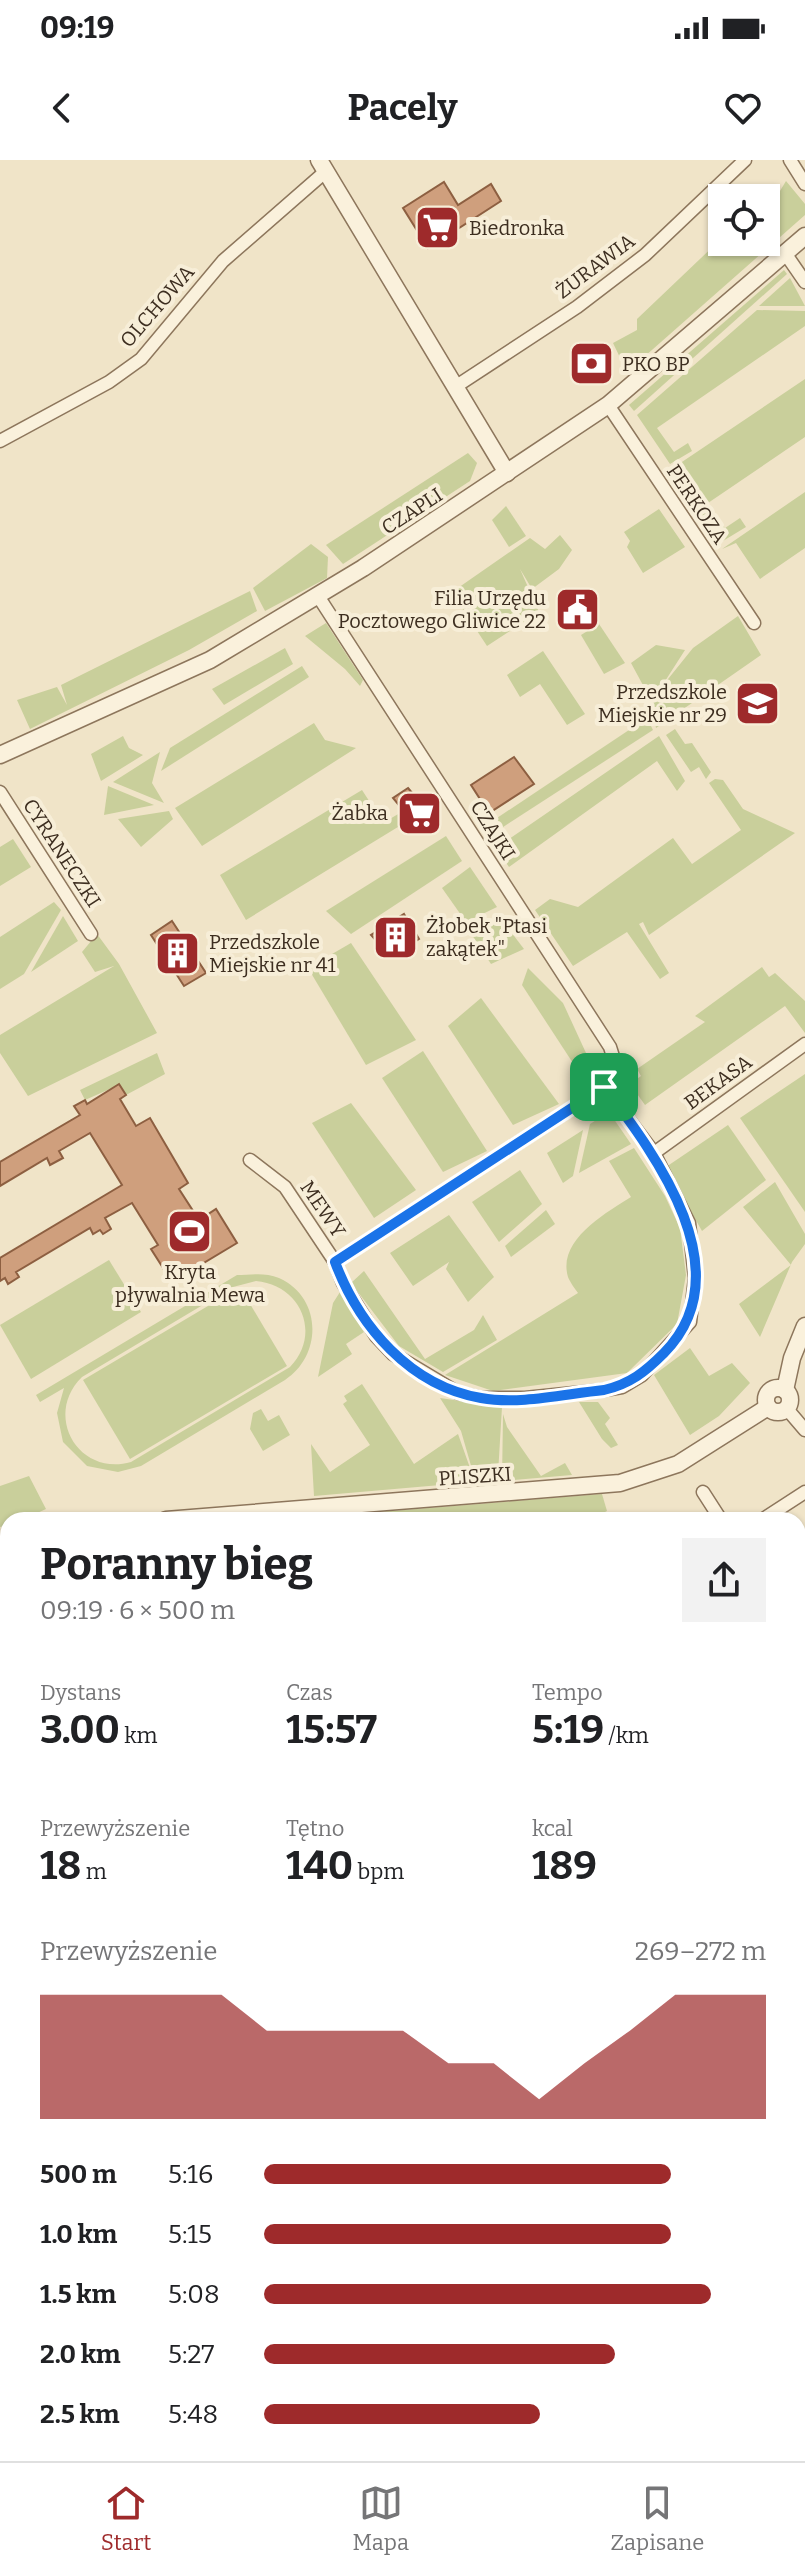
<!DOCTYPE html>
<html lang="pl">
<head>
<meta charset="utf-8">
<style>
	:root { --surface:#fff; --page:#f2f2f2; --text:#202124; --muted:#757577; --line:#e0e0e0; --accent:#9e2a2b }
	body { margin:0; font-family:Bitter,serif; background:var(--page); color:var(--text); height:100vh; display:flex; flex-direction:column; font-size:30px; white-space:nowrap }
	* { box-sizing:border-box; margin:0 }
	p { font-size:26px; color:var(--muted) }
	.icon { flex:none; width:44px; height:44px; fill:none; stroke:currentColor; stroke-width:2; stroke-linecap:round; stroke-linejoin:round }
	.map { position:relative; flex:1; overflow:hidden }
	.side { position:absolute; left:0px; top:1352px; width:806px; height:950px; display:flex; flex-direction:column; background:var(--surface); border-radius:24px 24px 0 0; box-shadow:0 2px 6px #0004 }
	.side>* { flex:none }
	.tools { position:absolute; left:708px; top:24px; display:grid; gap:16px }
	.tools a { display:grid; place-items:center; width:72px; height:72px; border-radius:0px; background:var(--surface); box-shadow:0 2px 6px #0004; font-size:40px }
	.pin { position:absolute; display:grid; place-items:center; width:68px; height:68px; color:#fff; margin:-34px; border-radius:16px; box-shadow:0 4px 12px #0006 }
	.round { display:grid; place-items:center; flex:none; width:84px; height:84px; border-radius:0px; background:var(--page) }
	.headline { display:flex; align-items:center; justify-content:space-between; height:136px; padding:0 40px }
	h1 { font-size:44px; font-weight:700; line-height:60px }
	.figures { display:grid; grid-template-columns:repeat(3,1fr); gap:12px; height:136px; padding:8px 40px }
	.figures div { display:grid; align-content:center }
	.figures b { font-size:40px; font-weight:700 }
	.figures small { font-size:22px; font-weight:400 }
	.figures p { font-size:22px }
	.chart { height:224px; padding:16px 40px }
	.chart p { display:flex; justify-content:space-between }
	.chart svg { width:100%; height:144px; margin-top:8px; fill:var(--accent); opacity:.7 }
	ul { padding:0 40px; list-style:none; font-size:26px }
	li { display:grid; grid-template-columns:128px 96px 1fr; align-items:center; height:60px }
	li i { height:20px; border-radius:10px; background:var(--accent) }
	.status { display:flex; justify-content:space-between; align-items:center; height:56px; padding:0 40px; background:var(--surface); direction:ltr }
	.status svg { height:22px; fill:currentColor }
	header { display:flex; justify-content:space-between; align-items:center; height:104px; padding:0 40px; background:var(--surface); font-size:36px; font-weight:700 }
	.tabs { display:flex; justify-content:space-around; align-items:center; height:112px; border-top:2px solid var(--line); background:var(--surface); font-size:22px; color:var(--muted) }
	.tabs a { display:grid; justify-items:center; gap:4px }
	.tabs .active { color:var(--accent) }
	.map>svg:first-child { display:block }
	.farmland { fill:#e6deb5 }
	.green { fill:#c9cf9b; fill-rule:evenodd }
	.water { fill:#a9c4bc; stroke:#6f938a; stroke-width:2 }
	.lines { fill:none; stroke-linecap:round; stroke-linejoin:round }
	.stream { stroke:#6f938a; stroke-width:4 }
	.building { fill:#cf9f7d; stroke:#8d5f41; stroke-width:2 }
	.minor-casing { stroke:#8d765c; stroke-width:15 }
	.tertiary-casing { stroke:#8d765c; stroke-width:19 }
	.minor { stroke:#faf1dc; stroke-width:12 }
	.tertiary { stroke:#faf1dc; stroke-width:16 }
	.route-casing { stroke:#fff; stroke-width:16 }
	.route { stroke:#1a73e8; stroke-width:10 }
	.labels { text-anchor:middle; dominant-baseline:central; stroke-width:8; stroke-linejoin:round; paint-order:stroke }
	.poi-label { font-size:20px; fill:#3d2e20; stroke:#f7eed8; text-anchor:start }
	.street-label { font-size:20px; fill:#3d2e20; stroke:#f7eed8 }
</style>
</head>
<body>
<div class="status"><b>09:19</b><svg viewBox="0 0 49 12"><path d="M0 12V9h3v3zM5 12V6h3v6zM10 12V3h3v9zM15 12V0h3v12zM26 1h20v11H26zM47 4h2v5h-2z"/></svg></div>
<header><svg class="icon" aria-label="back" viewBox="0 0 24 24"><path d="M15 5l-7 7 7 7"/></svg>Pacely<svg class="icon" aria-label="heart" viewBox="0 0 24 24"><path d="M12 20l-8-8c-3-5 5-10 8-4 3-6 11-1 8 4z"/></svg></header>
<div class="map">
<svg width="805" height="2301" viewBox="0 0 805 2301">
	<rect width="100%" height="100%" fill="#f0e4c8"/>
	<!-- farmland -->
	<g class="farmland">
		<path d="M 8,1798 L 8,2111 L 0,2113 L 0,1801 Z"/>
		<path d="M 798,1987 L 805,1990 L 805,2301 L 0,2301 L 0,2191 L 8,2188 L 8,2294 L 798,2294 Z"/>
	</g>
	<!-- green -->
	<g class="green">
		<path d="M 786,21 L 805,44 L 805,55 L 627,212 L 613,183 L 637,170 L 637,159 L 722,78 L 722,82 L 766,82 L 766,40 L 780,31 Z"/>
		<path d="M 784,110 L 787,114 L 634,251 L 629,245 Z"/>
		<path d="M 790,118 L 805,146 L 759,146 Z"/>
		<path d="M 757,150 L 805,151 L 805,166 L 657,268 L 674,292 L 688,283 L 692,291 L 670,304 L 637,255 Z"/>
		<path d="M 805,219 L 805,277 L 708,343 L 725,368 L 740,358 L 746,367 L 718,384 L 670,310 Z"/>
		<path d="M 468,293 L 477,303 L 470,321 L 343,404 L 326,385 Z"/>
		<path d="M 805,332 L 805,388 L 760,419 L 736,383 L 722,389 Z"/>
		<path d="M 506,346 L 526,376 L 509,387 L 492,360 Z"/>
		<path d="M 659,349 L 685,387 L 643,413 L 627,387 L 630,381 L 624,372 Z"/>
		<path d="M 560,375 L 572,390 L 559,409 L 532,429 L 520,409 L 539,452 L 487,486 L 458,442 L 455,430 L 530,378 L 545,389 Z"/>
		<path d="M 311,384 L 328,397 L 327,418 L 265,451 L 253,428 Z"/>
		<path d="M 250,431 L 257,451 L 189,490 L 30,569 L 17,540 L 57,527 L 67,545 L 61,525 Z"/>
		<path d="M 738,456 L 761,495 L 656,568 L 651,540 L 631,503 L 656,485 L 685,490 L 660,529 L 693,488 Z"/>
		<path d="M 326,463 L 363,520 L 360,526 L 345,509 L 305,476 Z"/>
		<path d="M 599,464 L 625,503 L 604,514 L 581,475 Z"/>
		<path d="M 285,488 L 293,504 L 224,545 L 212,529 Z"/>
		<path d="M 543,491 L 585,554 L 567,565 L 540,524 L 520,537 L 507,515 Z"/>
		<path d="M 302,506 L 309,517 L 161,611 L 170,588 Z"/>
		<path d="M 647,558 L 653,570 L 500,669 L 494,660 Z"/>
		<path d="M 314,563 L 325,580 L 356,588 L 202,686 L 175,648 Z"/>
		<path d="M 675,569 L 685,584 L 692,583 L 711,612 L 706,619 L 699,607 L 691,612 L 666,575 Z"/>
		<path d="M 123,576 L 129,588 L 143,595 L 101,621 L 91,594 Z"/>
		<path d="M 659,576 L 685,621 L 677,631 L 657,601 L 509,707 L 496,688 Z"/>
		<path d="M 160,592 L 152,623 L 164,643 L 113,622 Z"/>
		<path d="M 715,619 L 723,620 L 743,649 L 795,673 L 649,775 L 643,762 L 639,764 L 669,813 L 660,819 L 627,772 L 573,806 L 535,750 L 550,739 L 578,747 L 673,678 L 692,704 L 741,670 L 709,623 Z"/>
		<path d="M 108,626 L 154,645 L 104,655 Z"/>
		<path d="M 362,630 L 375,650 L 380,647 L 388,660 L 405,650 L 411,659 L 246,760 L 220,715 Z"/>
		<path d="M 169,651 L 173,659 L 141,687 L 118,659 Z"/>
		<path d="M 446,676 L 462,701 L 351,774 L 326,751 Z"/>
		<path d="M 13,679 L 31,707 L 0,726 L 0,687 Z"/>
		<path d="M 470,707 L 497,747 L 466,762 L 442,728 Z"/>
		<path d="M 54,742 L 61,750 L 24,814 L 0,829 L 0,777 Z"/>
		<path d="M 63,756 L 78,781 L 31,812 Z"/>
		<path d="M 502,760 L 524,789 L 491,804 L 472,775 Z"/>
		<path d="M 97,774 L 119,804 L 157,873 L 28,936 L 0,893 L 0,875 L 114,806 L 95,812 L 82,792 Z"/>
		<path d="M 351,783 L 416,880 L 366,905 L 308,808 Z"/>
		<path d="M 762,807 L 769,817 L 775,813 L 805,841 L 805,873 L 785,846 L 645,945 L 630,924 L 641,916 L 637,909 L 705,862 L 695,856 Z"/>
		<path d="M 528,808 L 563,843 L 598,919 L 588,923 L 584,920 L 522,825 Z"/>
		<path d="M 481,838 L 559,944 L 513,965 L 448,866 Z"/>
		<path d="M 423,891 L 487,991 L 443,1012 L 382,918 Z"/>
		<path d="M 157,893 L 165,914 L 126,935 L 119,925 L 85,940 L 80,930 Z"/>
		<path d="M 805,914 L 805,1052 L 740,958 Z"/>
		<path d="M 351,943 L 416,1030 L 374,1058 L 312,963 Z"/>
		<path d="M 609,952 L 631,984 L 579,1013 L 590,964 Z"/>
		<path d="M 728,965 L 766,1020 L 702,1071 L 666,1007 Z"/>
		<path d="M 583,970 L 573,1016 L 563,1023 L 547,993 Z"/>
		<path d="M 634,988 L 665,1036 L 680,1068 L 686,1115 L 677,1164 L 627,1213 L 493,1231 L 445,1215 L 578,1133 C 575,1129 570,1122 568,1117 C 557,1080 606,1053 631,1037 L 609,1001 Z"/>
		<path d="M 520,1010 L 542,1044 L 499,1082 L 472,1042 Z"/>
		<path d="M 775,1022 L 805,1074 L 805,1084 L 792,1102 L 760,1177 L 739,1144 L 791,1105 L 743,1047 Z"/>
		<path d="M 546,1050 L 555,1064 L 511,1097 L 505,1086 Z"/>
		<path d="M 449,1055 L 494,1117 L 468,1142 L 446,1109 L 449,1102 L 413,1126 L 390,1093 Z"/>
		<path d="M 109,1100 L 141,1152 L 31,1219 L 0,1165 Z"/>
		<path d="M 364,1111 L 425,1199 L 474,1170 L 483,1155 L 497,1180 L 443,1212 L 399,1186 L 351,1123 Z"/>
		<path d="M 237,1115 C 250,1115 265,1112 279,1118 C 323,1138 322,1196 285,1220 L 141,1306 L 118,1312 L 87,1306 L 63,1282 L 57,1253 L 64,1228 L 40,1242 L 36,1235 ZM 256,1121 C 301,1125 322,1174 290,1207 L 131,1302 C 78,1317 43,1255 82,1217 L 233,1127 Z"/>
		<path d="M 240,1127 L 287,1206 L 130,1299 L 83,1220 Z"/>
		<path d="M 340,1132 L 364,1172 L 346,1184 L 352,1194 L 318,1217 L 333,1143 Z"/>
		<path d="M 690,1188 L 709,1216 L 732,1203 L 750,1223 L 719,1256 L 690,1275 L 654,1215 Z"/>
		<path d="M 362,1224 L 414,1304 L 458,1274 L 475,1322 L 314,1336 L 311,1284 L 330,1312 L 370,1285 L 343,1244 L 347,1241 L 344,1236 Z"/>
		<path d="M 440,1238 L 502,1247 L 498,1314 L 474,1316 L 461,1271 Z"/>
		<path d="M 579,1242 L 598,1242 L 610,1258 L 605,1264 L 618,1285 L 611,1288 L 602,1279 Z"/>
		<path d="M 261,1249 L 268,1261 L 279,1255 L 290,1275 L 263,1291 L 250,1269 L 253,1253 Z"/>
		<path d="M 503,1254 L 507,1267 L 541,1316 L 565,1303 L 572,1315 L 502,1321 Z"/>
		<path d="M 29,1316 L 46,1349 L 22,1360 L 8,1360 L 8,1365 L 0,1367 L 0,1326 Z"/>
		<path d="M 602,1334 L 607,1351 L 589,1360 L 279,1360 Z"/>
		<path d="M 8,1395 L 8,1613 L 0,1616 L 0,1398 Z"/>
		<path d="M 805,1461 L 805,1703 L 798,1701 L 798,1466 Z"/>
		<path d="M 805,1711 L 805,1978 L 798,1975 L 798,1728 Z"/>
	</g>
	<!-- water -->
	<path class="water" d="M 805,1781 L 805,1896 L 798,1893 L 798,1821 Z"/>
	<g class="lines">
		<!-- stream -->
		<g class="stream">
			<path d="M 0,1577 L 8,1571"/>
			<path d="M 798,1657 L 805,1659"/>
		</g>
	</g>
	<!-- building -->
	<g class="building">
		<path d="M 444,22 L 458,45 L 491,24 L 501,41 L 428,88 L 403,48 Z"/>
		<path d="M 514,597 L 534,624 L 489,653 L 471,625 Z"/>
		<path d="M 408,628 L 432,657 L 416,666 L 393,638 Z"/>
		<path d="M 404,754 L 419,779 L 391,797 L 371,775 Z"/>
		<path d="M 172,761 L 206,813 L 184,826 L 151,775 Z"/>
		<path d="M 119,924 L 126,935 L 120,939 L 136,966 L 150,958 L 188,1023 L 179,1029 L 199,1060 L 216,1049 L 237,1083 L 172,1122 L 151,1089 L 158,1085 L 132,1043 L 105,1058 L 111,1069 L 103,1074 L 100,1070 L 93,1074 L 90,1068 L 16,1112 L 19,1117 L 8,1124 L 5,1118 L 0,1121 L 0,1098 L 122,1025 L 90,973 L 59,991 L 63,998 L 50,1005 L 47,998 L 0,1026 L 0,1002 L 80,955 L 74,946 L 85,940 L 87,944 Z"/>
	</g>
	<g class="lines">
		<defs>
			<g id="minor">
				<path d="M 790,0 L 805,24"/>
				<path d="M 785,93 L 805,122"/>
				<path d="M 455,227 L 577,147 L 645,95 L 745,0"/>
				<path d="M 608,245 L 754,463"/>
				<path d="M 0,281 L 109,222 L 141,199 L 223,101 L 325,12"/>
				<path d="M 0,632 L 91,774"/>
				<path d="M 654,993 L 805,884"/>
				<path d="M 250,1000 L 285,1027 L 335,1102 L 604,927 L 617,909 L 610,887 L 318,436"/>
				<path d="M 335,1102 L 343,1123 L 376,1176 L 393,1194 L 458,1233 L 482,1238 L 525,1238 L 604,1230 L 622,1227 L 642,1215 L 690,1162 L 695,1118 L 689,1063 L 654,993 L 604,927"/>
				<path d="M 787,1249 L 805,1270"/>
				<path d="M 703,1332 L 721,1360"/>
				<path d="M 762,1360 L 805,1332"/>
				<path d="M 798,1432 L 805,1443"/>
				<path d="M 0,2121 L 8,2119"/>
			</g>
			<g id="tertiary">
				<path d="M 319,0 L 507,313"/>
				<path d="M 0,595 L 210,500 L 363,408 L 608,245 L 805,76"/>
				<circle cx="778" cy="1240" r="12"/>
				<path d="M 785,1230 L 792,1198 L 805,1166"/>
				<path d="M 166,1360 L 620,1323 L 678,1304 L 768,1247"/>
				<path d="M 0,1388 L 8,1386"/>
			</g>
		</defs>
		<!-- minor casing -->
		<use href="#minor" class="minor-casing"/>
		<!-- tertiary casing -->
		<use href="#tertiary" class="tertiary-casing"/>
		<!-- minor -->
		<use href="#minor" class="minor"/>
		<!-- tertiary -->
		<use href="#tertiary" class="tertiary"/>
	</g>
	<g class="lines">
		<defs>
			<path id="route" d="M 604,927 C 657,996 743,1113 664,1193 C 645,1212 630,1224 604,1230 C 564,1234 520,1245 481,1238 C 410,1226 359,1166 335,1102 Z"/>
		</defs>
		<!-- route casing -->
		<use href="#route" class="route-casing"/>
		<!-- route -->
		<use href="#route" class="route"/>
	</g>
	<!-- icons -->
	<defs>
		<symbol id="supermarket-square" viewBox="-11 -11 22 22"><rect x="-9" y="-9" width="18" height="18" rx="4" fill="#9e2a2b" stroke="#f7eed8"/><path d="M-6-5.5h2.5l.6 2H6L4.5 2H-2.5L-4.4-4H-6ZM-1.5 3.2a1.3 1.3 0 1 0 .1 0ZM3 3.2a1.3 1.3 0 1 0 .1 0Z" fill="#fff"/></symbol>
		<symbol id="bank-square" viewBox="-11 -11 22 22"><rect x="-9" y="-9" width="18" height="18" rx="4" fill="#9e2a2b" stroke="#f7eed8"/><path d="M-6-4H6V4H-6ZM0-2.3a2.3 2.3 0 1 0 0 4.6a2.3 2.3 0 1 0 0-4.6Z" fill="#fff"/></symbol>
		<symbol id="civic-square" viewBox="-11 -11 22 22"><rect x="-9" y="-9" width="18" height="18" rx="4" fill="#9e2a2b" stroke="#f7eed8"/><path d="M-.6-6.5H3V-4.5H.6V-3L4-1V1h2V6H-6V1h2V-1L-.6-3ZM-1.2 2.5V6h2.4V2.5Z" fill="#fff"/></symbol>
		<symbol id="school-square" viewBox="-11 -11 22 22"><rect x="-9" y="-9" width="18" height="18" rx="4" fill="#9e2a2b" stroke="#f7eed8"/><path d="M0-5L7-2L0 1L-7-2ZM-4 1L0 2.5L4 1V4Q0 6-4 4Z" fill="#fff"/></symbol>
		<symbol id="building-square" viewBox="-11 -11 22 22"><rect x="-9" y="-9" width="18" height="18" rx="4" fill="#9e2a2b" stroke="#f7eed8"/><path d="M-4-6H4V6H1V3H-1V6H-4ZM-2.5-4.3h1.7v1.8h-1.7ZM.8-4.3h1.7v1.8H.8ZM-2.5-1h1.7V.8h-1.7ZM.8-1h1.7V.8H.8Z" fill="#fff"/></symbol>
		<symbol id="stadium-square" viewBox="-11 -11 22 22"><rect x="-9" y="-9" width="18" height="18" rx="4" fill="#9e2a2b" stroke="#f7eed8"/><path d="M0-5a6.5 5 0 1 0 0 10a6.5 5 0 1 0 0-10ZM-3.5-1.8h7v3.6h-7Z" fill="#fff"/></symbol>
	</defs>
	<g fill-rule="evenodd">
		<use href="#supermarket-square" x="412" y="42" width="51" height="51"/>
		<use href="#bank-square" x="566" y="178" width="51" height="51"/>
		<use href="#civic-square" x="552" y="424" width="51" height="51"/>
		<use href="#school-square" x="732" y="518" width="51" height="51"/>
		<use href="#supermarket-square" x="394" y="628" width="51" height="51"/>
		<use href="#building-square" x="370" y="752" width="51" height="51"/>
		<use href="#building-square" x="152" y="768" width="51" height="51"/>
		<use href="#stadium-square" x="164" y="1046" width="51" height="51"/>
	</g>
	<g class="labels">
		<!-- poi labels -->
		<g class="poi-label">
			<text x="469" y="68">Biedronka</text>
			<text x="622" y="204">PKO BP</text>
			<text x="546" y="438" text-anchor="end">Filia Urzędu<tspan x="546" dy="23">Pocztowego Gliwice 22</tspan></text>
			<text x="727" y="532" text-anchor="end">Przedszkole<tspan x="727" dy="23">Miejskie nr 29</tspan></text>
			<text x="388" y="653" text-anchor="end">Żabka</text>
			<text x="426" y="766">Żłobek "Ptasi<tspan x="426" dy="23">zakątek"</tspan></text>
			<text x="209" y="782">Przedszkole<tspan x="209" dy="23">Miejskie nr 41</tspan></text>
			<text x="190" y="1112" text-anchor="middle">Kryta<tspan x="190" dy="23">pływalnia Mewa</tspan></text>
		</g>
		<!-- street labels -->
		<g class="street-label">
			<text transform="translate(595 106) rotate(-37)">ŻURAWIA</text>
			<text transform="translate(157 146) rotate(-49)">OLCHOWA</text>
			<text transform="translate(697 344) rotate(56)">PERKOZA</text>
			<text transform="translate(412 351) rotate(-33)">CZAPLI</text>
			<text transform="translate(493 670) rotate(58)">CZAJKI</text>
			<text transform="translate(62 693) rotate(57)">CYRANECZKI</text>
			<text transform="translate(718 922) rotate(-36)">BEKASA</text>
			<text transform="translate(323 1049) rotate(56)">MEWY</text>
			<text transform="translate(475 1316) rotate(-4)">PLISZKI</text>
		</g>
	</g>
</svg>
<div class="tools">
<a><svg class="icon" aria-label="locate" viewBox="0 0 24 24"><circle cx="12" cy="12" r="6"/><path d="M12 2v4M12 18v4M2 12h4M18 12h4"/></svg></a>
</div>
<div class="pin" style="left:604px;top:927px;background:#1e9e55"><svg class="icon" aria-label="arrive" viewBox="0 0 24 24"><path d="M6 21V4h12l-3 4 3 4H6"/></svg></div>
<section class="side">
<div class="headline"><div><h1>Poranny bieg</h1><p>09:19 · 6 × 500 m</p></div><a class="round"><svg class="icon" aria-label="share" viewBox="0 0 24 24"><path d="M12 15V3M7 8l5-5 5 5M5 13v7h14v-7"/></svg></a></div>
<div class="figures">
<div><p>Dystans</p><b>3.00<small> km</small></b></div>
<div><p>Czas</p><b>15:57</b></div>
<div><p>Tempo</p><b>5:19<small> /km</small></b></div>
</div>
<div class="figures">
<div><p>Przewyższenie</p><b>18<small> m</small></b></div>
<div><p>Tętno</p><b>140<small> bpm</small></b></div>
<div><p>kcal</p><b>189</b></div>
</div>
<div class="chart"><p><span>Przewyższenie</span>269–272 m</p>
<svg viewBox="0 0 160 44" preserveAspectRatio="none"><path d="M0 44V6L10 6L20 6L30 6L40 6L50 17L60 17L70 17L80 17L90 27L100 27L110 38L120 27L130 17L140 6L150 6L160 6V44z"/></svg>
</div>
<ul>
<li><b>500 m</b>5:16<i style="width:81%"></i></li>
<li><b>1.0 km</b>5:15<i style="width:81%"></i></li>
<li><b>1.5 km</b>5:08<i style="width:89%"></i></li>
<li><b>2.0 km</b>5:27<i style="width:70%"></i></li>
<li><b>2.5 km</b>5:48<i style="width:55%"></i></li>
</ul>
</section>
</div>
<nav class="tabs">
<a class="active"><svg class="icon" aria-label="home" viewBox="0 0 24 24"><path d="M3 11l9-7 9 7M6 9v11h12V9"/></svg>Start</a>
<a><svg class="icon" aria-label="map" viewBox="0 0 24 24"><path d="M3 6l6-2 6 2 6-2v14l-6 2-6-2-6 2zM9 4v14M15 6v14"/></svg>Mapa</a>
<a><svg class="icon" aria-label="saved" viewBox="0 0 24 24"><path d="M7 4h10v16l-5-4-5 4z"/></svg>Zapisane</a>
</nav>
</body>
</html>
